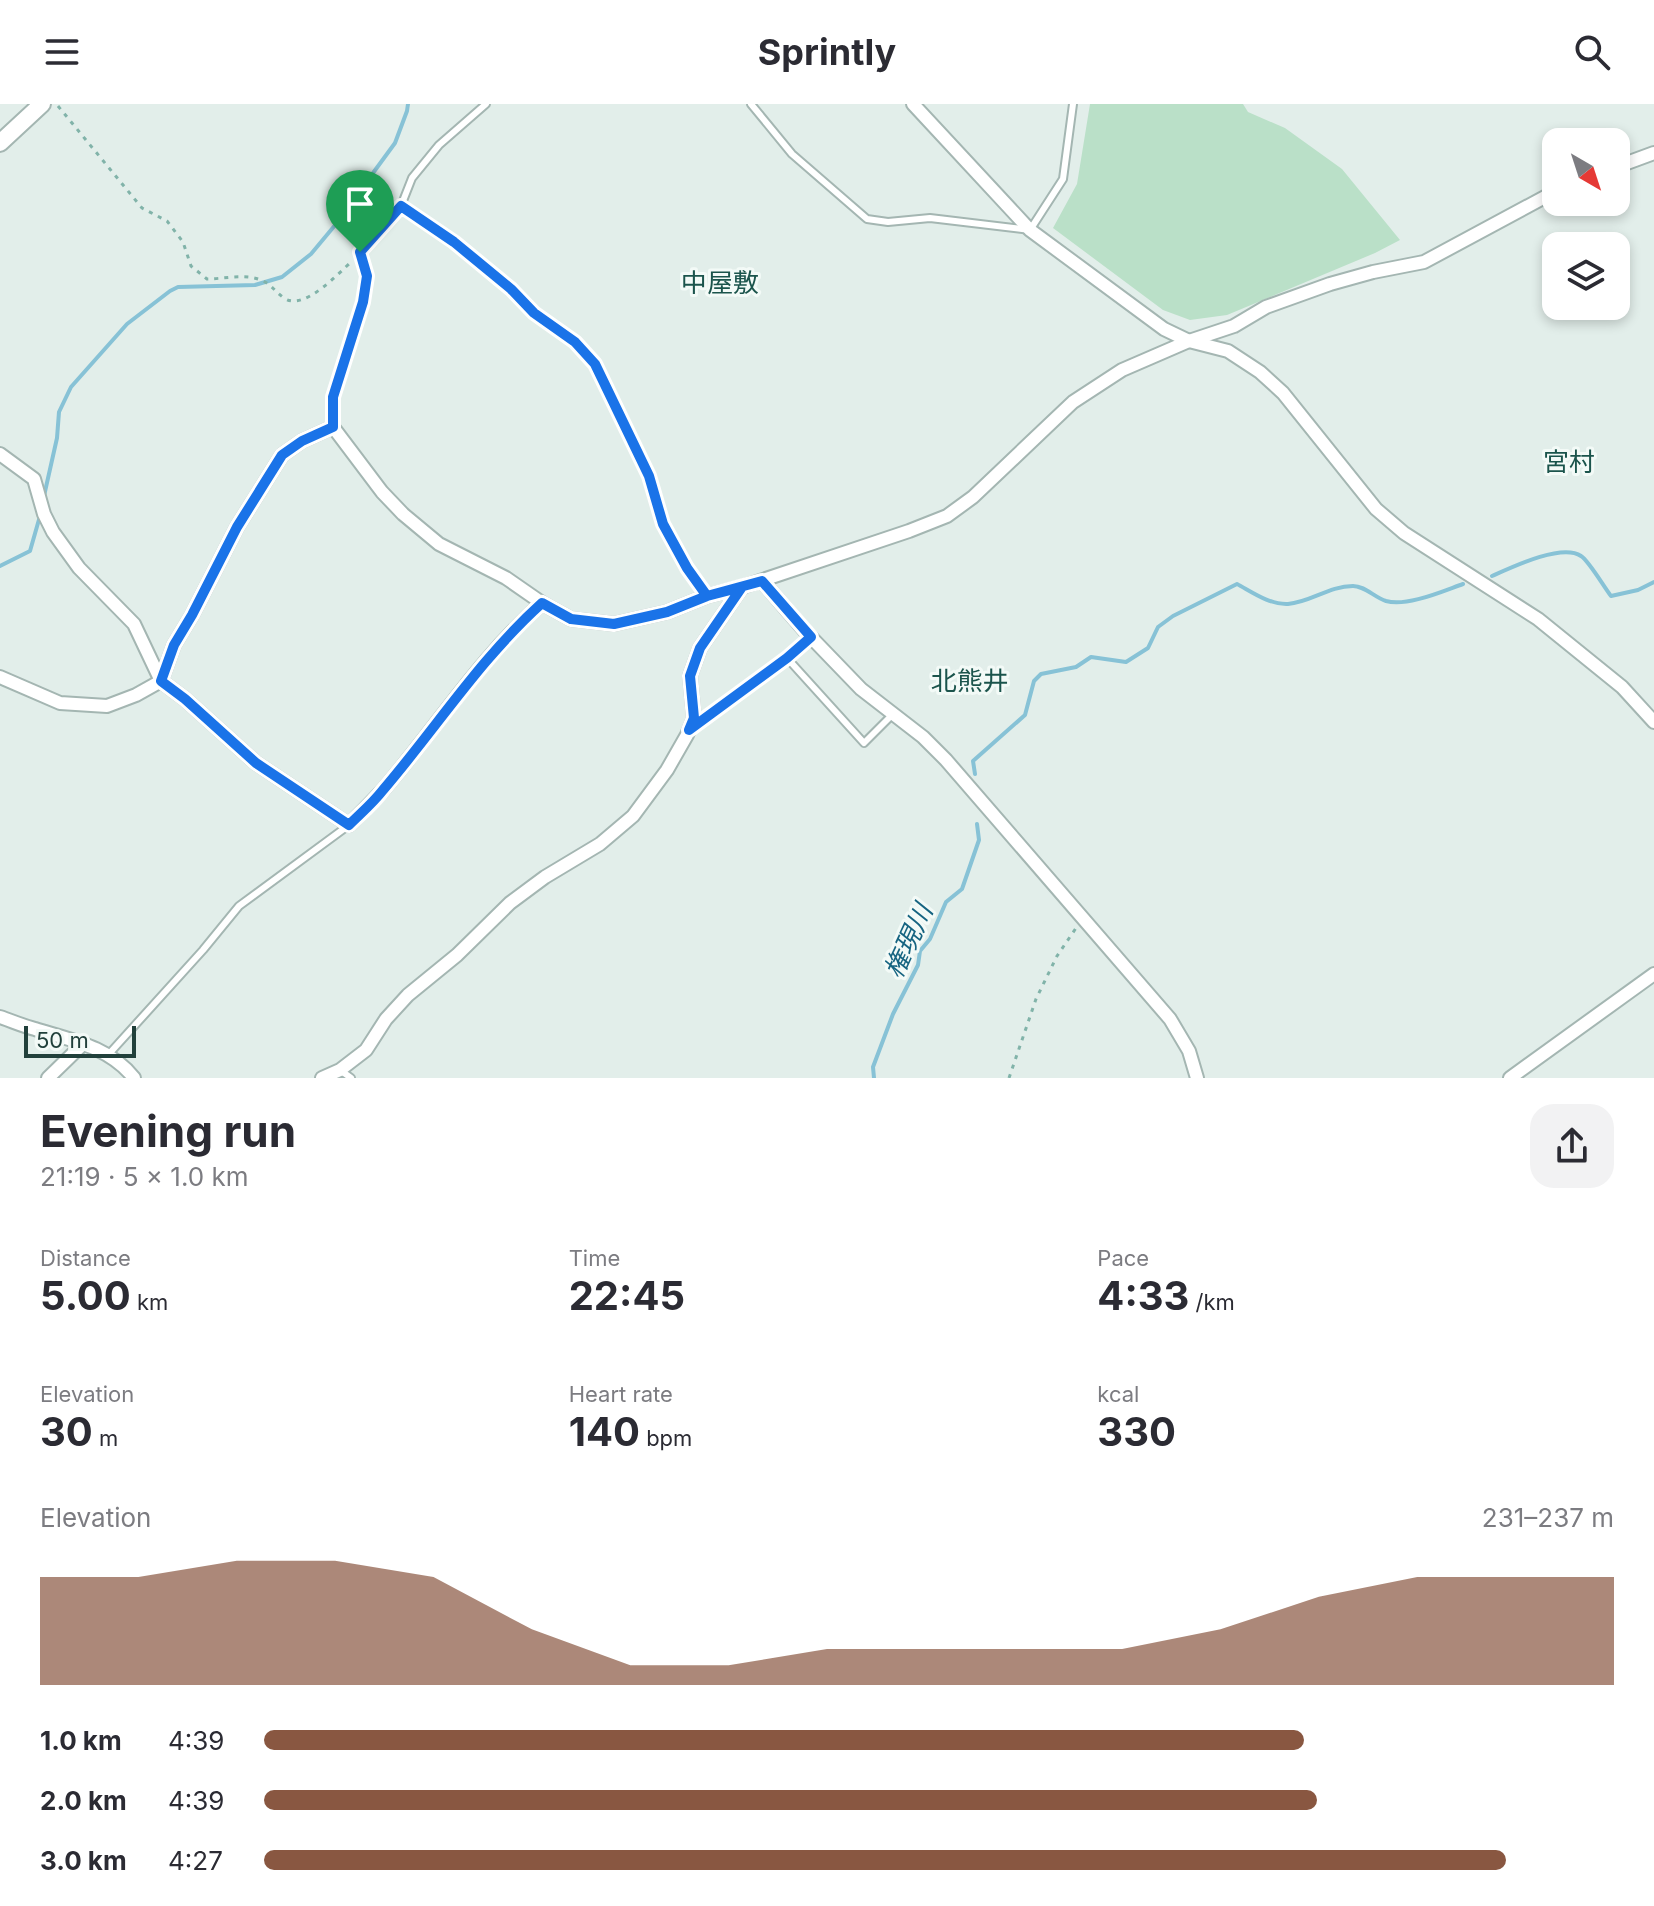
<!DOCTYPE html>
<html lang="en">
<head>
<meta charset="utf-8">
<style>
	:root { --surface:#fff; --page:#f2f2f3; --text:#2b2b33; --muted:#7c7c81; --accent:#895741 }
	body { margin:0; font-family:Inter,"Noto Sans JP",sans-serif; background:var(--page); color:var(--text); height:100vh; display:flex; flex-direction:column; font-size:30px; white-space:nowrap }
	* { box-sizing:border-box; margin:0 }
	p { font-size:26px; color:var(--muted) }
	.icon { flex:none; width:44px; height:44px; fill:none; stroke:currentColor; stroke-width:2; stroke-linecap:round; stroke-linejoin:round }
	.map { position:relative; height:974px; overflow:hidden }
	.panel { display:flex; flex-direction:column; background:var(--surface); flex:1 }
	.panel>* { flex:none }
	.needle { width:52px; rotate:141deg }
	.fabs { position:absolute; left:1542px; top:24px; display:grid; gap:16px }
	.fabs a { display:grid; place-items:center; width:88px; height:88px; border-radius:16px; background:var(--surface); box-shadow:0 4px 12px #0003; font-size:40px }
	.scale { position:absolute; left:24px; bottom:20px; width:112px; box-sizing:border-box; padding-left:8px; border:4px solid #21403b; border-top:0; font-size:22px; line-height:28px; white-space:nowrap; color:#21403b; -webkit-text-stroke:6px #f3faf7; paint-order:stroke }
	.pin { position:absolute; display:grid; place-items:center; width:68px; height:68px; color:#fff; margin:-82px -34px; border-radius:50% 50% 50% 0; rotate:-45deg; box-shadow:0 0 8px #0007 }
	.pin .icon { rotate:45deg }
	.round { display:grid; place-items:center; flex:none; width:84px; height:84px; border-radius:24px; background:var(--page) }
	.headline { display:flex; align-items:center; justify-content:space-between; height:136px; padding:0 40px }
	h1 { font-size:44px; font-weight:700; line-height:60px }
	.figures { display:grid; grid-template-columns:repeat(3,1fr); gap:12px; height:136px; padding:8px 40px }
	.figures div { display:grid; align-content:center }
	.figures b { font-size:40px; font-weight:700 }
	.figures small { font-size:22px; font-weight:400 }
	.figures p { font-size:22px }
	.chart { height:224px; padding:16px 40px }
	.chart p { display:flex; justify-content:space-between }
	.chart svg { width:100%; height:144px; margin-top:8px; fill:var(--accent); opacity:.7 }
	ul { padding:0 40px; list-style:none; font-size:26px }
	li { display:grid; grid-template-columns:128px 96px 1fr; align-items:center; height:60px }
	li i { height:20px; border-radius:10px; background:var(--accent) }
	header { display:flex; justify-content:space-between; align-items:center; height:104px; padding:0 40px; background:var(--surface); font-size:36px; font-weight:700 }
	.map>svg:first-child { display:block }
	.green { fill:#bae0c8 }
	.lines { fill:none; stroke-linecap:round; stroke-linejoin:round }
	.stream { stroke:#87c2d6; stroke-width:4 }
	.service-casing { stroke:#a4b6b2; stroke-width:10 }
	.minor-casing { stroke:#a4b6b2; stroke-width:16 }
	.tertiary-casing { stroke:#a4b6b2; stroke-width:20 }
	.path { stroke:#81b3a9; stroke-width:3; stroke-dasharray:4 6; stroke-linecap:butt }
	.service { stroke:#fff; stroke-width:6 }
	.minor { stroke:#fff; stroke-width:12 }
	.tertiary { stroke:#fff; stroke-width:16 }
	.route-casing { stroke:#fff; stroke-width:16 }
	.route { stroke:#1a73e8; stroke-width:10 }
	.labels { text-anchor:middle; dominant-baseline:central; stroke-width:6; stroke-linejoin:round; paint-order:stroke }
	.neighbourhood-label { font-size:26px; fill:#1b544c; stroke:#f3faf7 }
	.water-label { font-size:26px; font-style:italic; fill:#166481; stroke:#f3faf7 }
</style>
</head>
<body>
<header><svg class="icon" aria-label="menu" viewBox="0 0 24 24"><path d="M4 6h16M4 12h16M4 18h16"/></svg>Sprintly<svg class="icon" aria-label="search" viewBox="0 0 24 24"><circle cx="10" cy="10" r="6"/><path d="M15 15l6 6"/></svg></header>
<div class="map">
<svg width="1654" height="974" viewBox="0 0 1654 974">
	<rect width="100%" height="100%" fill="#e2eeea"/>
	<!-- green -->
	<path class="green" d="M 1090,0 L 1243,0 L 1248,8 L 1285,24 L 1342,65 L 1400,136 L 1375,149 L 1227,211 L 1190,216 L 1163,206 L 1053,124 L 1077,80 Z"/>
	<g class="lines">
		<!-- stream -->
		<g class="stream">
			<path d="M 44,392 L 57,334 L 59,308 L 71,283 L 127,220 L 170,187 L 178,183 L 255,181 L 282,173 L 311,150 L 366,84 L 373,69 L 395,39 L 407,7 L 408,0"/>
			<path d="M 0,462 L 30,447 L 40,412"/>
			<path d="M 1492,472 C 1512,463 1562,439 1581,452 C 1589,457 1604,483 1611,492 L 1638,486 L 1654,478"/>
			<path d="M 975,670 L 973,657 L 1025,611 L 1034,577 L 1041,570 L 1076,563 L 1091,553 L 1126,558 L 1148,544 L 1158,523 L 1173,512 L 1237,480 C 1252,488 1270,501 1288,500 C 1311,498 1329,482 1353,482 C 1365,482 1374,493 1386,497 C 1407,503 1443,487 1463,480"/>
			<path d="M 874,974 L 873,963 L 893,910 L 918,861 L 920,847 L 930,835 L 946,798 L 962,785 L 979,736 L 977,720"/>
		</g>
		<defs>
			<g id="service">
				<path d="M 751,0 L 792,50 L 867,115 L 888,118 L 930,114 L 1030,126 L 1063,75 L 1073,0"/>
				<path d="M 401,102 L 454,138 L 511,185 L 534,209 L 575,238 L 595,260 L 649,372 L 663,420 L 687,464 L 706,491"/>
				<path d="M 333,323 L 333,293 L 363,198 L 367,172 L 360,148 L 401,102 L 412,74 L 439,41 L 486,0"/>
				<path d="M 811,533 L 787,554 L 864,639 L 893,610"/>
				<path d="M 694,623 L 787,554"/>
				<path d="M 108,951 L 203,846 L 239,802 L 349,721"/>
				<path d="M 340,966 L 351,974"/>
			</g>
			<g id="minor">
				<path d="M 913,0 L 1030,126 L 1164,225 L 1189,237 L 1228,247 L 1260,268 L 1283,289 L 1376,405 L 1404,429 L 1538,515 L 1622,583 L 1654,618"/>
				<path d="M 1616,63 L 1654,49"/>
				<path d="M 0,350 L 34,375 L 44,410 L 53,428 L 79,464 L 134,520 L 161,577 L 185,595 L 256,659 L 349,721 C 360,710 372,698 383,686 C 437,623 479,555 542,499"/>
				<path d="M 762,477 L 806,528 L 861,585 L 923,633 L 946,656 L 1170,915 L 1189,947 L 1197,974"/>
				<path d="M 0,573 L 60,599 L 107,602 L 136,591 L 161,577 L 174,541 L 192,511 L 237,423 L 282,351 L 302,337 L 333,323 L 382,388 L 403,410 L 439,440 L 506,474 L 542,499 L 571,515 L 614,520 L 667,508 L 707,492 L 742,483 L 909,427 L 947,412 L 973,393 L 1073,298 L 1122,266 L 1189,237 L 1234,222 L 1266,203 L 1330,180 L 1373,168 L 1424,158 L 1556,87"/>
				<path d="M 0,913 C 12,917 23,922 35,925 C 71,936 110,943 134,974"/>
				<path d="M 48,974 L 84,939"/>
				<path d="M 322,974 L 340,966 L 366,946 L 386,915 L 408,891 L 457,851 L 510,799 L 545,773 L 600,740 L 633,712 L 667,666 L 687,631 L 694,614 L 690,572 L 700,544 L 742,483"/>
				<path d="M 1510,974 L 1654,870"/>
			</g>
			<path id="tertiary" d="M 0,39 L 42,0"/>
		</defs>
		<!-- service casing -->
		<use href="#service" class="service-casing"/>
		<!-- minor casing -->
		<use href="#minor" class="minor-casing"/>
		<!-- tertiary casing -->
		<use href="#tertiary" class="tertiary-casing"/>
		<!-- path -->
		<g class="path">
			<path d="M 58,2 L 142,104 L 167,117 L 183,138 L 191,162 L 207,175 C 222,175 243,170 258,175 C 271,179 273,186 284,194 C 303,208 338,170 352,157"/>
			<path d="M 1009,974 L 1036,895 L 1057,852 L 1076,824"/>
		</g>
		<!-- service -->
		<use href="#service" class="service"/>
		<!-- minor -->
		<use href="#minor" class="minor"/>
		<!-- tertiary -->
		<use href="#tertiary" class="tertiary"/>
	</g>
	<g class="lines">
		<defs>
			<path id="route" d="M 360,148 L 367,172 L 363,198 L 333,293 L 333,323 L 302,337 L 282,351 L 237,423 L 192,511 L 174,541 L 161,577 L 185,595 L 256,659 L 349,721 C 360,710 373,699 383,686 C 437,623 480,555 542,499 L 571,515 L 614,520 L 667,508 L 707,492 L 742,483 L 700,544 L 690,572 L 694,614 L 689,626 L 787,554 L 811,533 L 762,477 L 707,492 L 687,464 L 663,420 L 649,372 L 595,260 L 575,238 L 534,209 L 511,185 L 454,138 L 401,102 L 360,148"/>
		</defs>
		<!-- route casing -->
		<use href="#route" class="route-casing"/>
		<!-- route -->
		<use href="#route" class="route"/>
	</g>
	<g class="labels">
		<!-- neighbourhood labels -->
		<g class="neighbourhood-label">
			<text x="720" y="178">中屋敷</text>
			<text x="1569" y="357">宮村</text>
			<text x="970" y="576">北熊井</text>
		</g>
		<!-- water labels -->
		<g class="water-label">
			<text transform="translate(908 837) rotate(-65)">権現川</text>
		</g>
	</g>
</svg>
<div class="fabs">
<a><svg class="needle" viewBox="-14 -14 28 28"><path d="M0-13l5 13h-10z" fill="#e53935"/><path d="M0 13l5-13h-10z" fill="#7c7c81"/></svg></a>
<a><svg class="icon" aria-label="layers" viewBox="0 0 24 24"><path d="M12 4l9 5-9 5-9-5zM3 14l9 5 9-5"/></svg></a>
</div>
<div class="scale">50 m</div>
<div class="pin" style="left:360px;top:148px;background:#1e9e55"><svg class="icon" aria-label="arrive" viewBox="0 0 24 24"><path d="M6 21V4h12l-3 4 3 4H6"/></svg></div>
</div>
<section class="panel">
<div class="headline"><div><h1>Evening run</h1><p>21:19 · 5 × 1.0 km</p></div><a class="round"><svg class="icon" aria-label="share" viewBox="0 0 24 24"><path d="M12 15V3M7 8l5-5 5 5M5 13v7h14v-7"/></svg></a></div>
<div class="figures">
<div><p>Distance</p><b>5.00<small> km</small></b></div>
<div><p>Time</p><b>22:45</b></div>
<div><p>Pace</p><b>4:33<small> /km</small></b></div>
</div>
<div class="figures">
<div><p>Elevation</p><b>30<small> m</small></b></div>
<div><p>Heart rate</p><b>140<small> bpm</small></b></div>
<div><p>kcal</p><b>330</b></div>
</div>
<div class="chart"><p><span>Elevation</span>231–237 m</p>
<svg viewBox="0 0 160 44" preserveAspectRatio="none"><path d="M0 44V11L10 11L20 6L30 6L40 11L50 27L60 38L70 38L80 33L90 33L100 33L110 33L120 27L130 17L140 11L150 11L160 11V44z"/></svg>
</div>
<ul>
<li><b>1.0 km</b>4:39<i style="width:77%"></i></li>
<li><b>2.0 km</b>4:39<i style="width:78%"></i></li>
<li><b>3.0 km</b>4:27<i style="width:92%"></i></li>
</ul>
</section>
</body>
</html>
